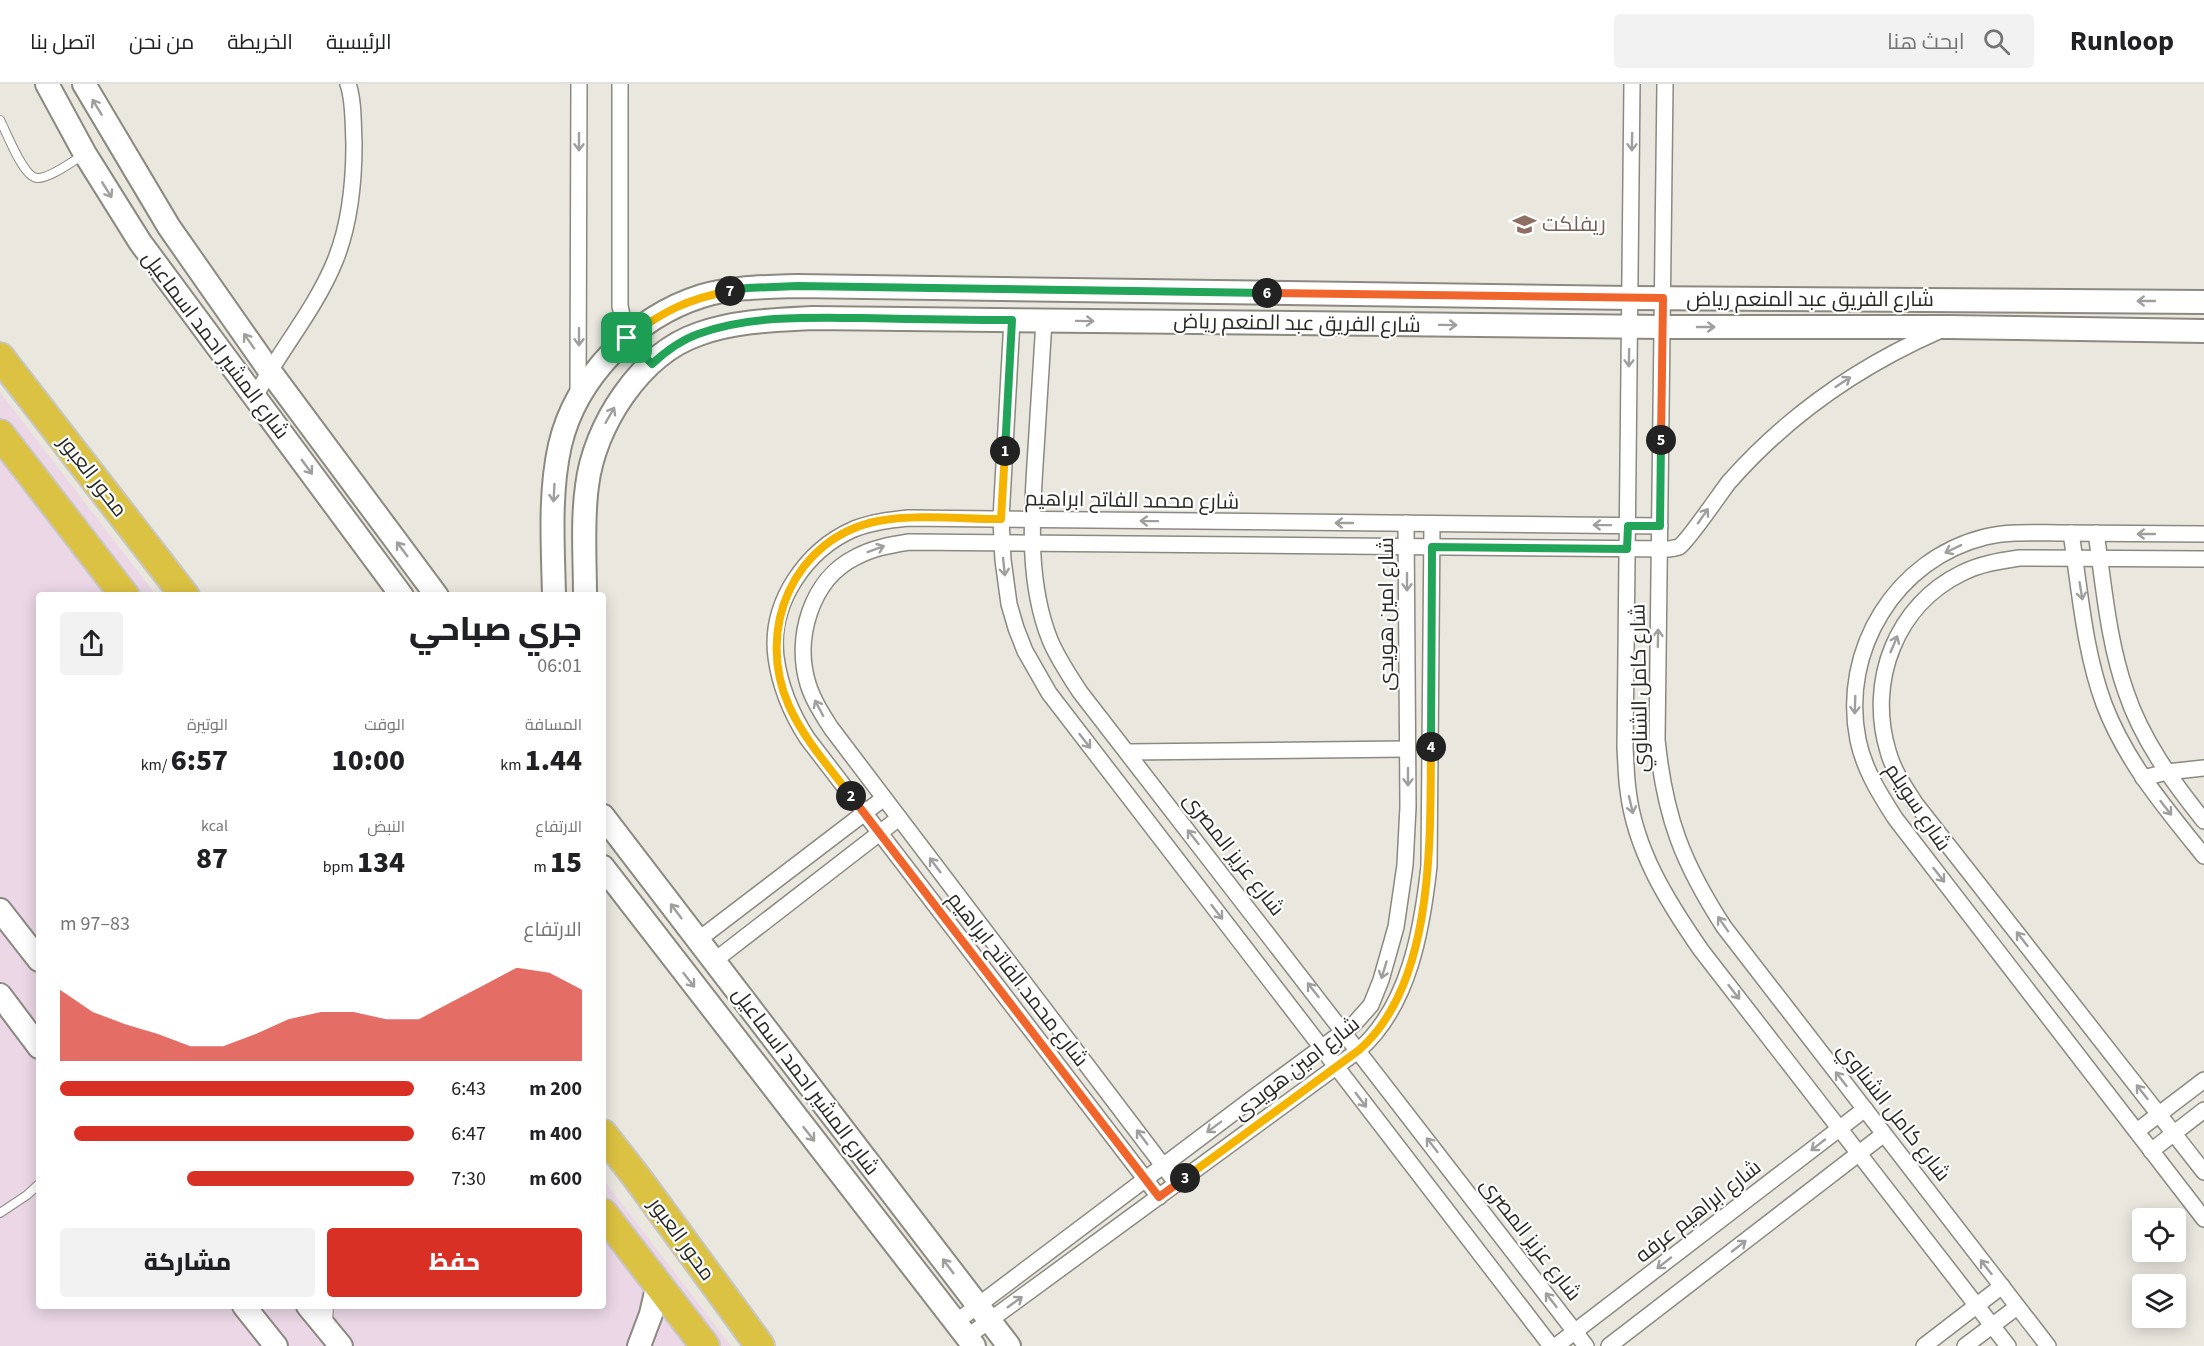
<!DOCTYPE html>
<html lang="ar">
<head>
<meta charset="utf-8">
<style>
	:root { --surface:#fff; --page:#f2f2f2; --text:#202124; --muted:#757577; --line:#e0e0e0; --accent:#d93025 }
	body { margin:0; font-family:"Source Sans 3",Cairo,sans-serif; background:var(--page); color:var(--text); direction:rtl; height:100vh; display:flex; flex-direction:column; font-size:22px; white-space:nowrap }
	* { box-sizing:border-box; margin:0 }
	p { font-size:20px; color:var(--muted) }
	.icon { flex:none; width:33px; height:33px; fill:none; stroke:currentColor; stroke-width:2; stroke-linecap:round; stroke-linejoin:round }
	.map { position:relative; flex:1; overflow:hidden; direction:ltr }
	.sheet { position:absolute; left:36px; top:508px; width:570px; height:717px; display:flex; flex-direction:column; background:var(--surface); border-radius:6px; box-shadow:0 3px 15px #0003; direction:rtl }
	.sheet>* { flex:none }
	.buttons { position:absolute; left:2132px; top:1124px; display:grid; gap:12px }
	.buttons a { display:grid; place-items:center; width:54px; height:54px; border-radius:6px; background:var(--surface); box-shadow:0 3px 15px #0003; font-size:30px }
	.pin { position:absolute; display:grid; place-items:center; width:51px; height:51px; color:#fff; margin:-26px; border-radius:12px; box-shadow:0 3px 9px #0006 }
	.km { position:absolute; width:30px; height:30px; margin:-15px; border-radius:50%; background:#222; color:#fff; font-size:16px; line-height:30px; text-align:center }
	.round { display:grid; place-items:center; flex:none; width:63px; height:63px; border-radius:6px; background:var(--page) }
	.head { display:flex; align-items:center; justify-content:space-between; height:102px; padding:0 24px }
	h1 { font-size:33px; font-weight:800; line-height:45px }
	.metrics { display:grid; grid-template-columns:repeat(3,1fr); gap:9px; height:102px; padding:6px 24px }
	.metrics div { display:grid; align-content:center }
	.metrics b { font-size:30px; font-weight:800 }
	.metrics small { font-size:16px; font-weight:400 }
	.metrics p { font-size:16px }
	.chart { height:168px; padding:12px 24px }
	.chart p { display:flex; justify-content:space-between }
	.chart svg { width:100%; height:108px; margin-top:6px; fill:var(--accent); opacity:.7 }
	.primary-button { display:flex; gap:12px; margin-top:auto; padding:12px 24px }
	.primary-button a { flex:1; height:69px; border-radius:6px; background:var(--accent); color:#fff; font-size:24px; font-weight:800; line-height:69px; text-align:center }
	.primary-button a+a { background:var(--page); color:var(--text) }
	ul { padding:0 24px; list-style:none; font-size:20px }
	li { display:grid; grid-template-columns:96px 72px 1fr; align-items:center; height:45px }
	li i { height:15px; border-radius:8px; background:var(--accent) }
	header { display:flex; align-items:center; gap:36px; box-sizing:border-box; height:84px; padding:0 30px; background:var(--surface); border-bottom:2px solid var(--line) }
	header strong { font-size:28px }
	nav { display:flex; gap:33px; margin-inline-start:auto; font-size:21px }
	.search { width:420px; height:54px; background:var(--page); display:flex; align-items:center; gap:15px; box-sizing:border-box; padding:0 21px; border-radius:6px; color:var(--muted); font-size:22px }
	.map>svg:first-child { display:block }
	.industrial { fill:#ebd7e6 }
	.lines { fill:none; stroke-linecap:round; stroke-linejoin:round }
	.lane-casing { stroke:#8c8981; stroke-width:10 }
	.street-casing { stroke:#8c8981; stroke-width:18 }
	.secondary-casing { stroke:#8c8981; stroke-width:26 }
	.highway-casing { stroke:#c7c7c6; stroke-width:32 }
	.lane { stroke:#fff; stroke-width:8 }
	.street { stroke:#fff; stroke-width:15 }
	.secondary { stroke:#fff; stroke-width:22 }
	.highway { stroke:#dcc242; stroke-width:28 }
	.oneway { stroke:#9f9f9d }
	.split-1-casing { stroke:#fff; stroke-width:12 }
	.split-2-casing { stroke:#fff; stroke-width:12 }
	.split-3-casing { stroke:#fff; stroke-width:12 }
	.split-4-casing { stroke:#fff; stroke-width:12 }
	.split-5-casing { stroke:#fff; stroke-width:12 }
	.split-6-casing { stroke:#fff; stroke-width:12 }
	.split-7-casing { stroke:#fff; stroke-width:12 }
	.split-8-casing { stroke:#fff; stroke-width:12 }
	.split-1 { stroke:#22a559; stroke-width:8 }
	.split-2 { stroke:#f5b400; stroke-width:8 }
	.split-3 { stroke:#f0652b; stroke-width:8 }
	.split-4 { stroke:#f5b400; stroke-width:8 }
	.split-5 { stroke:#22a559; stroke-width:8 }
	.split-6 { stroke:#f0652b; stroke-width:8 }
	.split-7 { stroke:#22a559; stroke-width:8 }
	.split-8 { stroke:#f5b400; stroke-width:8 }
	.labels { text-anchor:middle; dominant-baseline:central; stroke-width:4.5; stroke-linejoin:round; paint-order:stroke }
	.education-label { font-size:21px; fill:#785e54; stroke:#fff; text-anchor:start }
	.street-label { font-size:21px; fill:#292925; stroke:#fff }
</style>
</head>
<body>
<header>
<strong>Runloop</strong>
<div class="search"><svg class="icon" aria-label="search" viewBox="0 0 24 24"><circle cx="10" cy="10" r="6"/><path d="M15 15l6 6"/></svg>ابحث هنا</div>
<nav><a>الرئيسية</a><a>الخريطة</a><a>من نحن</a><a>اتصل بنا</a></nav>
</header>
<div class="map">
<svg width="2204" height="1262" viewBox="0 0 2204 1262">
	<rect width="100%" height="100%" fill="#eae7df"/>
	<!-- industrial -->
	<path class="industrial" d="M 0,308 L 156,511 L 39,512 L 39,1222 L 603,1222 L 603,1095 L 731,1262 L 0,1262 Z"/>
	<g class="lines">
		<defs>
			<g id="lane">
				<path d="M 0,36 C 7,49 23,93 37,94 C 49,95 73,77 83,71"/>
				<path d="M 0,1129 L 27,1111 L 39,1100"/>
				<path d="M 328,1239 L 329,1222"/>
			</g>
			<g id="street">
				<path d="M 620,0 L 620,222 L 627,254 L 652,280"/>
				<path d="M 1632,0 L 1625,664 C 1626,678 1626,692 1628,706 C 1635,766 1667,817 1701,866 L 2008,1262"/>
				<path d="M 1665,0 L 1657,656 C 1665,733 1682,778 1724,843 L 2048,1262"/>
				<path d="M 1012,236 L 1001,435 L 1003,476 L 1009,520 L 1016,544 L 1025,567 L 1049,609 L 1551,1262"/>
				<path d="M 1044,237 C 1041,279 1039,322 1036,365 C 1032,428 1026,496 1050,556 C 1058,575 1069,591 1080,608 L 1586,1262"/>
				<path d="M 578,312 L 579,0"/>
				<path d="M 255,313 C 279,267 315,226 335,177 C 350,140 354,99 354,60 C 353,41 354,17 348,0"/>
				<path d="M 2071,449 C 2080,506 2084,566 2104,620 C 2126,678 2166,725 2204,772"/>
				<path d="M 2096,449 C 2104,502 2108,557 2126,608 C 2142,656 2172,697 2204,737"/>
				<path d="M 2204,450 C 2157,450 2110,449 2062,449 C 2037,449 2009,447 1985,453 C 1896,475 1840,566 1858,656 C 1864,685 1879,709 1895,734 L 2204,1135"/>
				<path d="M 2204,475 L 2019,474 C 1999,477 1980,480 1962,489 C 1896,521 1867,597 1888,667 C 1893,686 1904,702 1915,719 L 2204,1088"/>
				<path d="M 1127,668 L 1407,665"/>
				<path d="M 2143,694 L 2167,688 L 2204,684"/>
				<path d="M 698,856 L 884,714"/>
				<path d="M 714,877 L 899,734"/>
				<path d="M 2137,1047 L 2204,996"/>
				<path d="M 2151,1067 L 2204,1026"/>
				<path d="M 1177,1100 L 831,644 C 822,630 813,616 808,600 C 794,554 811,495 856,473 C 873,464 890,461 909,458 L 1670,465 C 1673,464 1676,464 1679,463 C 1688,457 1719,411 1729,398 C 1788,331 1857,283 1939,247"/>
				<path d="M 1159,1113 L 807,654 C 791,629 780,603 776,573 C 769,519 806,466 854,445 C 872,438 890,436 908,434 L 1660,442"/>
				<path d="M 956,1238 L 1253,1014 L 1355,939 L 1371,921 L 1381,896 L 1396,843 L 1405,781 L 1408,723 L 1406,439"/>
				<path d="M 967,1253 L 1359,966 C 1409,922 1422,846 1429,782 L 1432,440"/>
				<path d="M 1556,1262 L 1865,1025"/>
				<path d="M 1609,1262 L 1884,1050"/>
				<path d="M 1924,1262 L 2002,1202"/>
				<path d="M 1965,1262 L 2017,1223"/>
			</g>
			<g id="secondary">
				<path d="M 47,0 L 85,70 L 140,158 L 402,512"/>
				<path d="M 84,0 L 169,143 L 269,286 L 437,512"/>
				<path d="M 554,512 C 553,462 549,410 560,361 C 576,293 635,233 702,212 C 732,203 765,203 797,202 L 1630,214 L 2204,218"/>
				<path d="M 585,512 C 585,475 582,438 587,402 C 594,342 640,270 699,250 C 735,237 774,236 812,234 L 1663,243 L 1948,243 L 2204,247"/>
				<path d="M 603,732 L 1009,1262"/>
				<path d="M 603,783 L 974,1262"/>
				<path d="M 0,826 L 39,876"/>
				<path d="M 0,911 L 39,963"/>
				<path d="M 244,1222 L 276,1262"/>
				<path d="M 308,1222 L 341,1262"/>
				<path d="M 639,1262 L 651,1230 L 658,1200"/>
			</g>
			<g id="highway">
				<path d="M 0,273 L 185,512"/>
				<path d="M 0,350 L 125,512"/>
				<path d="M 603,1050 L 638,1095 L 760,1262"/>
				<path d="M 603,1129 L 705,1262"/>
			</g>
		</defs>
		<!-- lane casing -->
		<use href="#lane" class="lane-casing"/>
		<!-- street casing -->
		<use href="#street" class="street-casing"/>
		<!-- secondary casing -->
		<use href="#secondary" class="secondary-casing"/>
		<!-- highway casing -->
		<use href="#highway" class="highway-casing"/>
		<!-- lane -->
		<use href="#lane" class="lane"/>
		<!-- street -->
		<use href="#street" class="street"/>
		<!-- secondary -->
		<use href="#secondary" class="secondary"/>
		<!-- highway -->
		<use href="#highway" class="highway"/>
	</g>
	<!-- one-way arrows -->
	<defs><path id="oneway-shaft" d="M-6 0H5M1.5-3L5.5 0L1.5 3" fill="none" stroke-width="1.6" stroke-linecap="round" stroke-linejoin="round" transform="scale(1.5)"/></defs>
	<g class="oneway">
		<use href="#oneway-shaft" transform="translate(97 23) rotate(-121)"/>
		<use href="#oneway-shaft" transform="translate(579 58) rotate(90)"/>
		<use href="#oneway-shaft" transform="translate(1632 58) rotate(91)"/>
		<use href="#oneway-shaft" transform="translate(107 106) rotate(58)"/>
		<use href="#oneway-shaft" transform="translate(2146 217) rotate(-180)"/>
		<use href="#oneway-shaft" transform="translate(1085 237) rotate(1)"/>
		<use href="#oneway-shaft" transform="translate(1448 241) rotate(1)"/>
		<use href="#oneway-shaft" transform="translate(1706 243)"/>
		<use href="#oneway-shaft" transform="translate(579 253) rotate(90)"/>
		<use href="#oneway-shaft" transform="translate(249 257) rotate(-125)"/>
		<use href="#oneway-shaft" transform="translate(1629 274) rotate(91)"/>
		<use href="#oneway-shaft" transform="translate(1843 298) rotate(-33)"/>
		<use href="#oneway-shaft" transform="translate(610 331) rotate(-60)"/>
		<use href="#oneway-shaft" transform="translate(307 383) rotate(54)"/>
		<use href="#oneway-shaft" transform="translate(554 409) rotate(93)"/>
		<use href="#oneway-shaft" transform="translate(1703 432) rotate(-55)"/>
		<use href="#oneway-shaft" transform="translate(1149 437) rotate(-179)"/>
		<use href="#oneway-shaft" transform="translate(1344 439) rotate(-180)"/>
		<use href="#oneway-shaft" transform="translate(1602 441) rotate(-179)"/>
		<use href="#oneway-shaft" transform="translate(2146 450) rotate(-180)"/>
		<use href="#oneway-shaft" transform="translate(402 465) rotate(-127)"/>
		<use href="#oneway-shaft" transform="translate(876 465) rotate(-20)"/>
		<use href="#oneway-shaft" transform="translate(1953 465) rotate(154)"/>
		<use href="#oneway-shaft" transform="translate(1004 483) rotate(84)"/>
		<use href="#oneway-shaft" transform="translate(1407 498) rotate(90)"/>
		<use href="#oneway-shaft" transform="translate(2081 507) rotate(81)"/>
		<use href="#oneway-shaft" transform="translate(1658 554) rotate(-89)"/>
		<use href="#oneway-shaft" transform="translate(1894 560) rotate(-67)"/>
		<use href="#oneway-shaft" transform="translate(1855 621) rotate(92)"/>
		<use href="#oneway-shaft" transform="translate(819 624) rotate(-118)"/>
		<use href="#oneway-shaft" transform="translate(1085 657) rotate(52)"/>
		<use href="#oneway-shaft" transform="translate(1408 693) rotate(90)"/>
		<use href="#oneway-shaft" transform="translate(1631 721) rotate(77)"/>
		<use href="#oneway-shaft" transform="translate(2166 724) rotate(52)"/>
		<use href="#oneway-shaft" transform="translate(1193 753) rotate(-128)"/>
		<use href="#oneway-shaft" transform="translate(935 781) rotate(-127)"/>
		<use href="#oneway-shaft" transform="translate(1939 791) rotate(52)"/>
		<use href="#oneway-shaft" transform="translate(676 827) rotate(-127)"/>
		<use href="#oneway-shaft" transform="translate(1217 828) rotate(52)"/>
		<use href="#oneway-shaft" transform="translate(1723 840) rotate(-125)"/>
		<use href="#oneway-shaft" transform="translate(2022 855) rotate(-128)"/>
		<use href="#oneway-shaft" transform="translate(1384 886) rotate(107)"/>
		<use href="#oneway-shaft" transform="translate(689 896) rotate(52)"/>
		<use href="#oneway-shaft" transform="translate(1313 906) rotate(-128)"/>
		<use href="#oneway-shaft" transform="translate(1734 908) rotate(52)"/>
		<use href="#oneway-shaft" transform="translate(1841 995) rotate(-128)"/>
		<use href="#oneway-shaft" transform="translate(2142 1008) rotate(-128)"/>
		<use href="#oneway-shaft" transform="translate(1361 1016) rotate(53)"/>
		<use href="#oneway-shaft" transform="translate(1214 1043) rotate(143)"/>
		<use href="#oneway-shaft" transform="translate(809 1050) rotate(52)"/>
		<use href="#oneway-shaft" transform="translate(1142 1053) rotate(-127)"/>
		<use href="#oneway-shaft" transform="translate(1432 1061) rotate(-128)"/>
		<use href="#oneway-shaft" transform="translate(1818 1061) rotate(142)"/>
		<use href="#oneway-shaft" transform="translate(1739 1162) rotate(-38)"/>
		<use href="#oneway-shaft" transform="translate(1664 1179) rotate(142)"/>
		<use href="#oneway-shaft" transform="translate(948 1182) rotate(-127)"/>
		<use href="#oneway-shaft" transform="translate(1986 1183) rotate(-128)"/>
		<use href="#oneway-shaft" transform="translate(1551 1216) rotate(-128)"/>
		<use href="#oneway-shaft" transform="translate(1015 1218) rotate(-36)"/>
	</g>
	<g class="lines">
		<defs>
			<path id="split-1" d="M 627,254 L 652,280 C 665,268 681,256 698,250 C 749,231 807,234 861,234 C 911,235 962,236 1012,236 L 1005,367"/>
			<path id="split-2" d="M 851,712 C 829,683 804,655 789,622 C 755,546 793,454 878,437 C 918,430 961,435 1001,435 L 1005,367"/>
			<path id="split-3" d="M 851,712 L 1159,1113 L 1185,1094"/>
			<path id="split-4" d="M 1185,1094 L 1359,966 C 1435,900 1430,755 1431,663"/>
			<path id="split-5" d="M 1431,663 L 1432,463 L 1627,465 L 1628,442 L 1660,442 L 1661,356"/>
			<path id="split-6" d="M 1267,209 L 1663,214 L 1661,356"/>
			<path id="split-7" d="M 730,207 L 747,204 L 797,202 L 1267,209"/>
			<path id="split-8" d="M 627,254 C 663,228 686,215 730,207"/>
		</defs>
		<!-- split-1 casing -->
		<use href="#split-1" class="split-1-casing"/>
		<!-- split-2 casing -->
		<use href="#split-2" class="split-2-casing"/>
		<!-- split-3 casing -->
		<use href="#split-3" class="split-3-casing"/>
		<!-- split-4 casing -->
		<use href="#split-4" class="split-4-casing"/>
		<!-- split-5 casing -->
		<use href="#split-5" class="split-5-casing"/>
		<!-- split-6 casing -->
		<use href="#split-6" class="split-6-casing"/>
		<!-- split-7 casing -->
		<use href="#split-7" class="split-7-casing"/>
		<!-- split-8 casing -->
		<use href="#split-8" class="split-8-casing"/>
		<!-- split-1 -->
		<use href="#split-1" class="split-1"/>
		<!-- split-2 -->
		<use href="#split-2" class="split-2"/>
		<!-- split-3 -->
		<use href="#split-3" class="split-3"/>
		<!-- split-4 -->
		<use href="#split-4" class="split-4"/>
		<!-- split-5 -->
		<use href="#split-5" class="split-5"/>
		<!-- split-6 -->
		<use href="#split-6" class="split-6"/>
		<!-- split-7 -->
		<use href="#split-7" class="split-7"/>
		<!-- split-8 -->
		<use href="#split-8" class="split-8"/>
	</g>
	<!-- icons -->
	<defs>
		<symbol id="school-bare" viewBox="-9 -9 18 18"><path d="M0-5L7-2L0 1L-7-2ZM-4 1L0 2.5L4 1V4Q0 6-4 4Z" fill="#8d6e63" stroke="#fff" stroke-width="2.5" paint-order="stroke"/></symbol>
	</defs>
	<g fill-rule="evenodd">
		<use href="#school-bare" x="1508" y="124" width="33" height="33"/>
	</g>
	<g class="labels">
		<!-- education labels -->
		<g class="education-label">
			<text x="1542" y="140">ريفلكت</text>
		</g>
		<!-- street labels -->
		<g class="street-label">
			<text x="1810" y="215">شارع الفريق عبد المنعم رياض</text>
			<text transform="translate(1297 239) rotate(1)">شارع الفريق عبد المنعم رياض</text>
			<text transform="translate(216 261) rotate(53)">شارع المشير احمد اسماعيل</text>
			<text transform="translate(93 392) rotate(52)">محور العبور</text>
			<text transform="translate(1132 416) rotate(1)">شارع محمد الفاتح ابراهيم</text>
			<text transform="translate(1386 530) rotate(-90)">شارع امين هويدى</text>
			<text transform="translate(1639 604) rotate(-91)">شارع كامل الشناوي</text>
			<text transform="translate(1918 723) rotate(56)">شارع سويلم</text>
			<text transform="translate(1234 770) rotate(52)">شارع عزيز المصرى</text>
			<text transform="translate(1018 895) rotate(52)">شارع محمد الفاتح ابراهيم</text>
			<text transform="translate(1296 984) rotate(-38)">شارع امين هويدى</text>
			<text transform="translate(806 997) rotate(53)">شارع المشير احمد اسماعيل</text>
			<text transform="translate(1894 1028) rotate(52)">شارع كامل الشناوي</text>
			<text transform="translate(1698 1127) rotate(-38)">شارع ابراهيم عرفه</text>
			<text transform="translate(682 1155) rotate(54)">محور العبور</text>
			<text transform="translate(1531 1155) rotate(52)">شارع عزيز المصرى</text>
		</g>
	</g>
</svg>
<div class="buttons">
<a><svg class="icon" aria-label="locate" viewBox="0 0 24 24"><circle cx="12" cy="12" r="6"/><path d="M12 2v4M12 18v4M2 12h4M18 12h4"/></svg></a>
<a><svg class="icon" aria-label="layers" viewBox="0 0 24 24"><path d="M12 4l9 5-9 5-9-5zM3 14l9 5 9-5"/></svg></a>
</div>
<div class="pin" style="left:627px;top:254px;background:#1e9e55"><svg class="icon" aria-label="arrive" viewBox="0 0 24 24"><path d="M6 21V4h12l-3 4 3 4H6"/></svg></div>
<b class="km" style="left:1005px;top:367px">1</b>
<b class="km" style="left:851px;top:712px">2</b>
<b class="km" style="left:1185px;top:1094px">3</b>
<b class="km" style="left:1431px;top:663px">4</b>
<b class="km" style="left:1661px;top:356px">5</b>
<b class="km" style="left:1267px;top:209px">6</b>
<b class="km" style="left:730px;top:207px">7</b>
<section class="sheet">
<div class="head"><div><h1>جري صباحي</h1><p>06:01</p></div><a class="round"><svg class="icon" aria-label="share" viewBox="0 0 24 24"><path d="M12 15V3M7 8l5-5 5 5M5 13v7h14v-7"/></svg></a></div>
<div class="metrics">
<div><p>المسافة</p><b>1.44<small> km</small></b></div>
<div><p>الوقت</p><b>10:00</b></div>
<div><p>الوتيرة</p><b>6:57<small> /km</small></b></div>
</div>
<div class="metrics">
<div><p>الارتفاع</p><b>15<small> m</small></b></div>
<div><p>النبض</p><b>134<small> bpm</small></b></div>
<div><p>kcal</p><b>87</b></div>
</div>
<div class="chart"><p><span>الارتفاع</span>83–97 m</p>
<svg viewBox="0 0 160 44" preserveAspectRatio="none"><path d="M0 44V15L10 24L20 29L30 33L40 38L50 38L60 33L70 27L80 24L90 24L100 27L110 27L120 20L130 13L140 6L150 8L160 15V44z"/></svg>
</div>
<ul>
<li><b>200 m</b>6:43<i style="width:100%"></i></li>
<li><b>400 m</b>6:47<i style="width:96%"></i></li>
<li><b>600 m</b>7:30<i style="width:64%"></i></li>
</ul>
<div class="primary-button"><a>حفظ</a><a>مشاركة</a></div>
</section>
</div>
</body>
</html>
